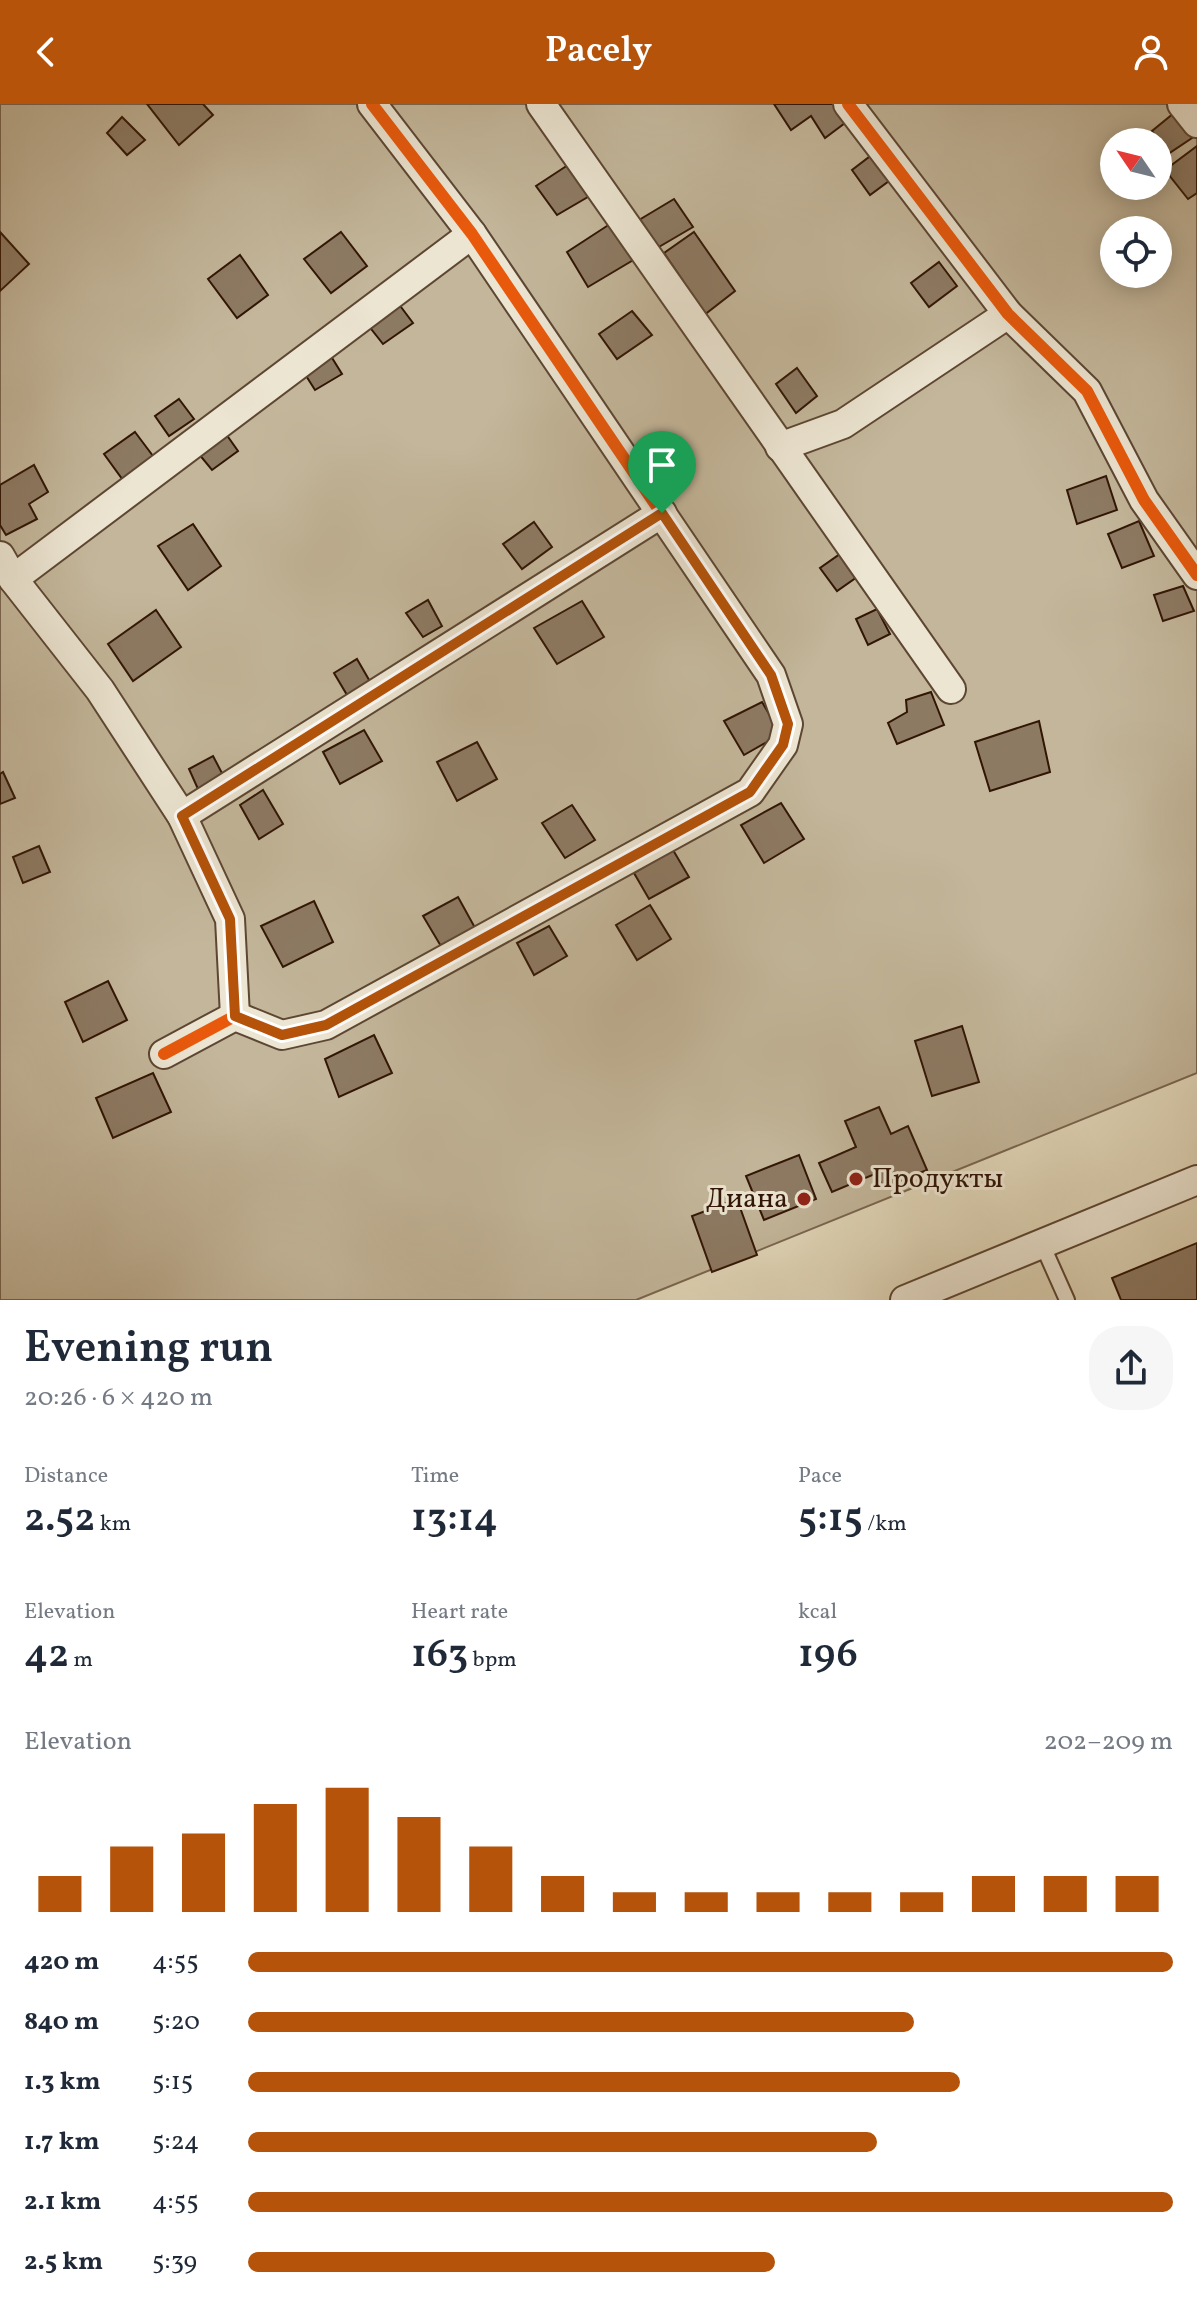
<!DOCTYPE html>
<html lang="en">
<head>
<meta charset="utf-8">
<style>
	:root { --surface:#fff; --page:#f6f6f7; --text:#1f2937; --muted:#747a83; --accent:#b45309 }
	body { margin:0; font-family:Vollkorn,serif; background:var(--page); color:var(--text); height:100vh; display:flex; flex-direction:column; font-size:30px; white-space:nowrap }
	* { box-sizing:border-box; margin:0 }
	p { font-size:26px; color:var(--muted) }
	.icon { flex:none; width:44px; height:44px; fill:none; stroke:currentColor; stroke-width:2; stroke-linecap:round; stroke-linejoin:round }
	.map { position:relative; height:1196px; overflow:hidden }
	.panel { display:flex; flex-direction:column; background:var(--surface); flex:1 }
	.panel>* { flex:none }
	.needle { width:52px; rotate:305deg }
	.fabs { position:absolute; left:1100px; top:24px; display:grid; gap:16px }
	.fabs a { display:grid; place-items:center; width:72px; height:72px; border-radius:50%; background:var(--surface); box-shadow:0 4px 20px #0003; font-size:40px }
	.pin { position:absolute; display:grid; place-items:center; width:68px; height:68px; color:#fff; margin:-82px -34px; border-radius:50% 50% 50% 0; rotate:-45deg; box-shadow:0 0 8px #0007 }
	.pin .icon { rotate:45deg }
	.round { display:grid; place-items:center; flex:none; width:84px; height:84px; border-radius:32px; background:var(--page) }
	.overview { display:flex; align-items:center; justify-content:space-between; height:136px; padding:0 24px }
	h1 { font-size:44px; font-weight:600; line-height:60px }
	.metrics { display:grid; grid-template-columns:repeat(3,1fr); gap:12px; height:136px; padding:8px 24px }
	.metrics div { display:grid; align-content:center }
	.metrics b { font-size:40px; font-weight:600 }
	.metrics small { font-size:22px; font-weight:400 }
	.metrics p { font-size:22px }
	.chart { height:224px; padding:16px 24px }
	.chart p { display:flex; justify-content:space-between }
	.chart svg { width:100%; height:144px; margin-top:8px; stroke:var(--accent); stroke-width:6 }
	ul { padding:0 24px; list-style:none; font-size:26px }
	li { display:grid; grid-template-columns:128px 96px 1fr; align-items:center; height:60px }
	li i { height:20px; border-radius:10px; background:var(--accent) }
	header { display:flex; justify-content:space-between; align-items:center; height:104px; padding:0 24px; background:var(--accent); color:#fff; font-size:36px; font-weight:600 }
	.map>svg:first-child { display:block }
	.green { fill:#c3b69a; stroke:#7a6650; stroke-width:2; fill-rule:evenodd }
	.building { fill:#8d7a63; stroke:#311505; stroke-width:2 }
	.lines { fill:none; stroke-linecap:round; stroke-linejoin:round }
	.service-casing { stroke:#5d4632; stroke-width:18 }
	.minor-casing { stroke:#5d4632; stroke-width:32 }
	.service { stroke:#ece5d2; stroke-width:14 }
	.minor { stroke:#ece5d2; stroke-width:28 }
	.cycleway-casing { stroke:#ece5d2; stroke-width:17 }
	.cycleway { stroke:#e8590c; stroke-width:12 }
	.route-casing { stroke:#fff; stroke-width:16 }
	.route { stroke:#b45309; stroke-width:10 }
	.poi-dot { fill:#8f2418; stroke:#ece5d2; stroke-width:3 }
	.labels { text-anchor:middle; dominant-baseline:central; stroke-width:6; stroke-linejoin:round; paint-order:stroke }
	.poi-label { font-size:28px; fill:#311505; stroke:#ece5d2; text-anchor:start }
</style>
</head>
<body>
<header><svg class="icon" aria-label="back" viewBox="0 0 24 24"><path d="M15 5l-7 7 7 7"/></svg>Pacely<svg class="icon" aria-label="person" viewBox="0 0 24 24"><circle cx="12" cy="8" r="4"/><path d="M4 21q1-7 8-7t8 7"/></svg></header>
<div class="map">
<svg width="1197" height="1196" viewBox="0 0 1197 1196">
	<rect width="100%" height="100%" fill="#e1d7b9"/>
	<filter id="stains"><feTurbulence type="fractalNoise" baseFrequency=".0025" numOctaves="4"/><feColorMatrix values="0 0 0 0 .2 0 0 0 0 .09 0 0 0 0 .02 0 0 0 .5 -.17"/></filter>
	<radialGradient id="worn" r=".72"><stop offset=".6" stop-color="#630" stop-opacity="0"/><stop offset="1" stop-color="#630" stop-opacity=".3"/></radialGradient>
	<!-- green -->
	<path class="green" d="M 0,0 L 1197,0 L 1197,969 L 636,1196 L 0,1196 ZM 1114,38 L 1158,38 L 1158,82 L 1114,82 ZM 1114,126 L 1158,126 L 1158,170 L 1114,170 Z"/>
	<!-- building -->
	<g class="building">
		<path d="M 147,0 L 203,0 L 213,11 L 179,41 Z"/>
		<path d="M 774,0 L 839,0 L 849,16 L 825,34 L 811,12 L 791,26 Z"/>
		<path d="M 1174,9 L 1192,34 L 1168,50 L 1152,27 Z"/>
		<path d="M 122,13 L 145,36 L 127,51 L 107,29 Z"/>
		<path d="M 1197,42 L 1197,89 L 1188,95 L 1165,66 Z"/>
		<path d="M 873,50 L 893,74 L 870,91 L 852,66 Z"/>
		<path d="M 571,59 L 593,90 L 557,111 L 536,82 Z"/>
		<path d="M 674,95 L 693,123 L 652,147 L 634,119 Z"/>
		<path d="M 610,120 L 635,155 L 588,183 L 567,148 Z"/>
		<path d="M 0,128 L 29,160 L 0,187 Z"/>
		<path d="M 341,128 L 367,162 L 331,189 L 304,155 Z"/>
		<path d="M 694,128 L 735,187 L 699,215 L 676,182 L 683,177 L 664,149 Z"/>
		<path d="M 240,151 L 268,191 L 237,214 L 208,175 Z"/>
		<path d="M 939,158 L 957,182 L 929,203 L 911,179 Z"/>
		<path d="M 398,199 L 413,219 L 383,240 L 368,221 Z"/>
		<path d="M 632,207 L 652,231 L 617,255 L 599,230 Z"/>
		<path d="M 329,249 L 342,270 L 315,286 L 303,267 Z"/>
		<path d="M 797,264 L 817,292 L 796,309 L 776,280 Z"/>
		<path d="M 179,295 L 194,315 L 169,332 L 155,312 Z"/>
		<path d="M 135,328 L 159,360 L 128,383 L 104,350 Z"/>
		<path d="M 226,330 L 238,347 L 212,366 L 198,349 Z"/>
		<path d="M 34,361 L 48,388 L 29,400 L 37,415 L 6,431 L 0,421 L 0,381 Z"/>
		<path d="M 1106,372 L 1117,406 L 1077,420 L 1067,386 Z"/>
		<path d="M 1139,417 L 1154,452 L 1122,464 L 1108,430 Z"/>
		<path d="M 534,418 L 552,443 L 522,465 L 503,440 Z"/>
		<path d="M 193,420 L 221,462 L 188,486 L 158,442 Z"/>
		<path d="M 840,450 L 857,473 L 837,487 L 820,464 Z"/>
		<path d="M 1183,482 L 1194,507 L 1163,517 L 1154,491 Z"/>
		<path d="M 428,496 L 442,522 L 423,533 L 406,509 Z"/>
		<path d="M 582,497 L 604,533 L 557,560 L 534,524 Z"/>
		<path d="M 877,505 L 890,530 L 868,541 L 856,515 Z"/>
		<path d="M 156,506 L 181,543 L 133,577 L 108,540 Z"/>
		<path d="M 357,555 L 372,581 L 350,596 L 334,569 Z"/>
		<path d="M 931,588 L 944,621 L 897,640 L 888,619 L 907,608 L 906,596 Z"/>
		<path d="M 762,598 L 781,630 L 744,651 L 724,617 Z"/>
		<path d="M 1039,617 L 1050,668 L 990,687 L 975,638 Z"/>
		<path d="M 364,626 L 382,657 L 340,680 L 323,648 Z"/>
		<path d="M 477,638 L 497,675 L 457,697 L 437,658 Z"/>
		<path d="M 213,652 L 223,671 L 198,685 L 189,665 Z"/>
		<path d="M 3,668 L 15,694 L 0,700 L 0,670 Z"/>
		<path d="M 263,686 L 283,720 L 259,735 L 240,701 Z"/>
		<path d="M 781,699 L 804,735 L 764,759 L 741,721 Z"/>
		<path d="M 572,701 L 595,736 L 565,754 L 542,719 Z"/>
		<path d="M 39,742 L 50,768 L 23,779 L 13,753 Z"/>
		<path d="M 673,746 L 689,773 L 649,795 L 634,769 Z"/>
		<path d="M 458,793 L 479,831 L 445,849 L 423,812 Z"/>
		<path d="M 314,797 L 333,838 L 283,863 L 261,822 Z"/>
		<path d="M 650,801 L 671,835 L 637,856 L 616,821 Z"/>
		<path d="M 549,822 L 567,852 L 534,871 L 517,839 Z"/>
		<path d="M 108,877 L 127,916 L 83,938 L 65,898 Z"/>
		<path d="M 962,922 L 979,978 L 932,992 L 915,937 Z"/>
		<path d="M 374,931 L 392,969 L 339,993 L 325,955 Z"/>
		<path d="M 153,969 L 171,1008 L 113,1034 L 96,994 Z"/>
		<path d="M 879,1003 L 891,1030 L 908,1022 L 927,1066 L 883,1084 L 877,1069 L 832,1088 L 819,1059 L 856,1043 L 845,1017 Z"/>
		<path d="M 799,1051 L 816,1095 L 764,1116 L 746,1072 Z"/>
		<path d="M 737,1095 L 757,1151 L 712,1168 L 692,1112 Z"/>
		<path d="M 1197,1139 L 1197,1196 L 1121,1196 L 1112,1174 Z"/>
	</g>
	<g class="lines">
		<defs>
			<path id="service" d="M 1042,1140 L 1067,1196"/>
			<g id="minor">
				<path d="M 541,0 L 951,585"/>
				<path d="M 848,0 L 1008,210 L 1087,287 L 1144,396 L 1197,471"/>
				<path d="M 1182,0 L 1197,19"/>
				<path d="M 780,343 L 843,320 L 1008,210"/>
				<path d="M 0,452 L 13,475 L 100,586 L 182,712 L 230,815 L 235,912"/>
				<path d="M 13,475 L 472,130"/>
				<path d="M 182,712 L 662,409"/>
				<path d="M 164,950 L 235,912 L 282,931 L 326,921 L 750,688 L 783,641 L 788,620 L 771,571 L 472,130 L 372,0"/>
				<path d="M 905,1196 L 1197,1076"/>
			</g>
		</defs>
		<!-- service casing -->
		<use href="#service" class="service-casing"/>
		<!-- minor casing -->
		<use href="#minor" class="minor-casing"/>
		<!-- service -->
		<use href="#service" class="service"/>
		<!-- minor -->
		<use href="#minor" class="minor"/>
		<defs>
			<g id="cycleway">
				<path d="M 848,0 L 1008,210 L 1087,287 L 1144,396 L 1197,471"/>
				<path d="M 164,950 L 235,912 L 282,931 L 326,921 L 750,688 L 783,641 L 788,620 L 771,571 L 472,130 L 372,0"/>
			</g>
		</defs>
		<!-- cycleway casing -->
		<use href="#cycleway" class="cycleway-casing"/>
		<!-- cycleway -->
		<use href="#cycleway" class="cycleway"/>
	</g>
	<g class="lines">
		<defs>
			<path id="route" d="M 662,409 L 771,571 L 788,620 L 783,641 L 750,688 L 326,921 L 282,931 L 235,912 L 230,815 L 182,712 Z"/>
		</defs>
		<!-- route casing -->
		<use href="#route" class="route-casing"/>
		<!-- route -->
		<use href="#route" class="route"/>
	</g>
	<!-- markers -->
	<g class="poi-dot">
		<circle cx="856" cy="1075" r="8"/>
		<circle cx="804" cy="1095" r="8"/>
	</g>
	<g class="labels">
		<!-- poi labels -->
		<g class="poi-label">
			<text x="872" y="1075">Продукты</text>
			<text x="788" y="1095" text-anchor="end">Диана</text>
		</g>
	</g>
	<rect width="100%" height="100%" filter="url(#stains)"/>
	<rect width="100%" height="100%" fill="url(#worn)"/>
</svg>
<div class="fabs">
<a><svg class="needle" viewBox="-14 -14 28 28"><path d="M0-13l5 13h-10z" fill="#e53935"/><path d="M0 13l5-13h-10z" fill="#747a83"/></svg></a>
<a><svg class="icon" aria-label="locate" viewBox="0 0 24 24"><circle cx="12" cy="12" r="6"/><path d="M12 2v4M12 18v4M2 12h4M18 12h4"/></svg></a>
</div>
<div class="pin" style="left:662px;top:409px;background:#1e9e55"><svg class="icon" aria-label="arrive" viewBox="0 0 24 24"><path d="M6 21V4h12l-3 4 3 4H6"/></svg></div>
</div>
<section class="panel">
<div class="overview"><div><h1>Evening run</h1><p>20:26 · 6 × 420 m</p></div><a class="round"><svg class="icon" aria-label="share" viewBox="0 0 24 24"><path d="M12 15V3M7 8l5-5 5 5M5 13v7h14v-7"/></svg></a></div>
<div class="metrics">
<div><p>Distance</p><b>2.52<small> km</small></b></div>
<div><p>Time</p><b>13:14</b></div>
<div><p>Pace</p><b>5:15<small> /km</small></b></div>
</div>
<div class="metrics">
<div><p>Elevation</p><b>42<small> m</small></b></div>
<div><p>Heart rate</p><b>163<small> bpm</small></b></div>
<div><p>kcal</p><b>196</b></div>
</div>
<div class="chart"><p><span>Elevation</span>202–209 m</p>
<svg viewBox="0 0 160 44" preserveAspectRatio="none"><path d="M5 44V33M15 44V24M25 44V20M35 44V11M45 44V6M55 44V15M65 44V24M75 44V33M85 44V38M95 44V38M105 44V38M115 44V38M125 44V38M135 44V33M145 44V33M155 44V33"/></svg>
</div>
<ul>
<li><b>420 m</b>4:55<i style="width:100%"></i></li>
<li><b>840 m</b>5:20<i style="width:72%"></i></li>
<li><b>1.3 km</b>5:15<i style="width:77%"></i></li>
<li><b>1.7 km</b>5:24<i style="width:68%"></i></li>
<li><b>2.1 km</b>4:55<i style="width:100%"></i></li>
<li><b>2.5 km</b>5:39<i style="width:57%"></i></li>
</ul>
</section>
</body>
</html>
